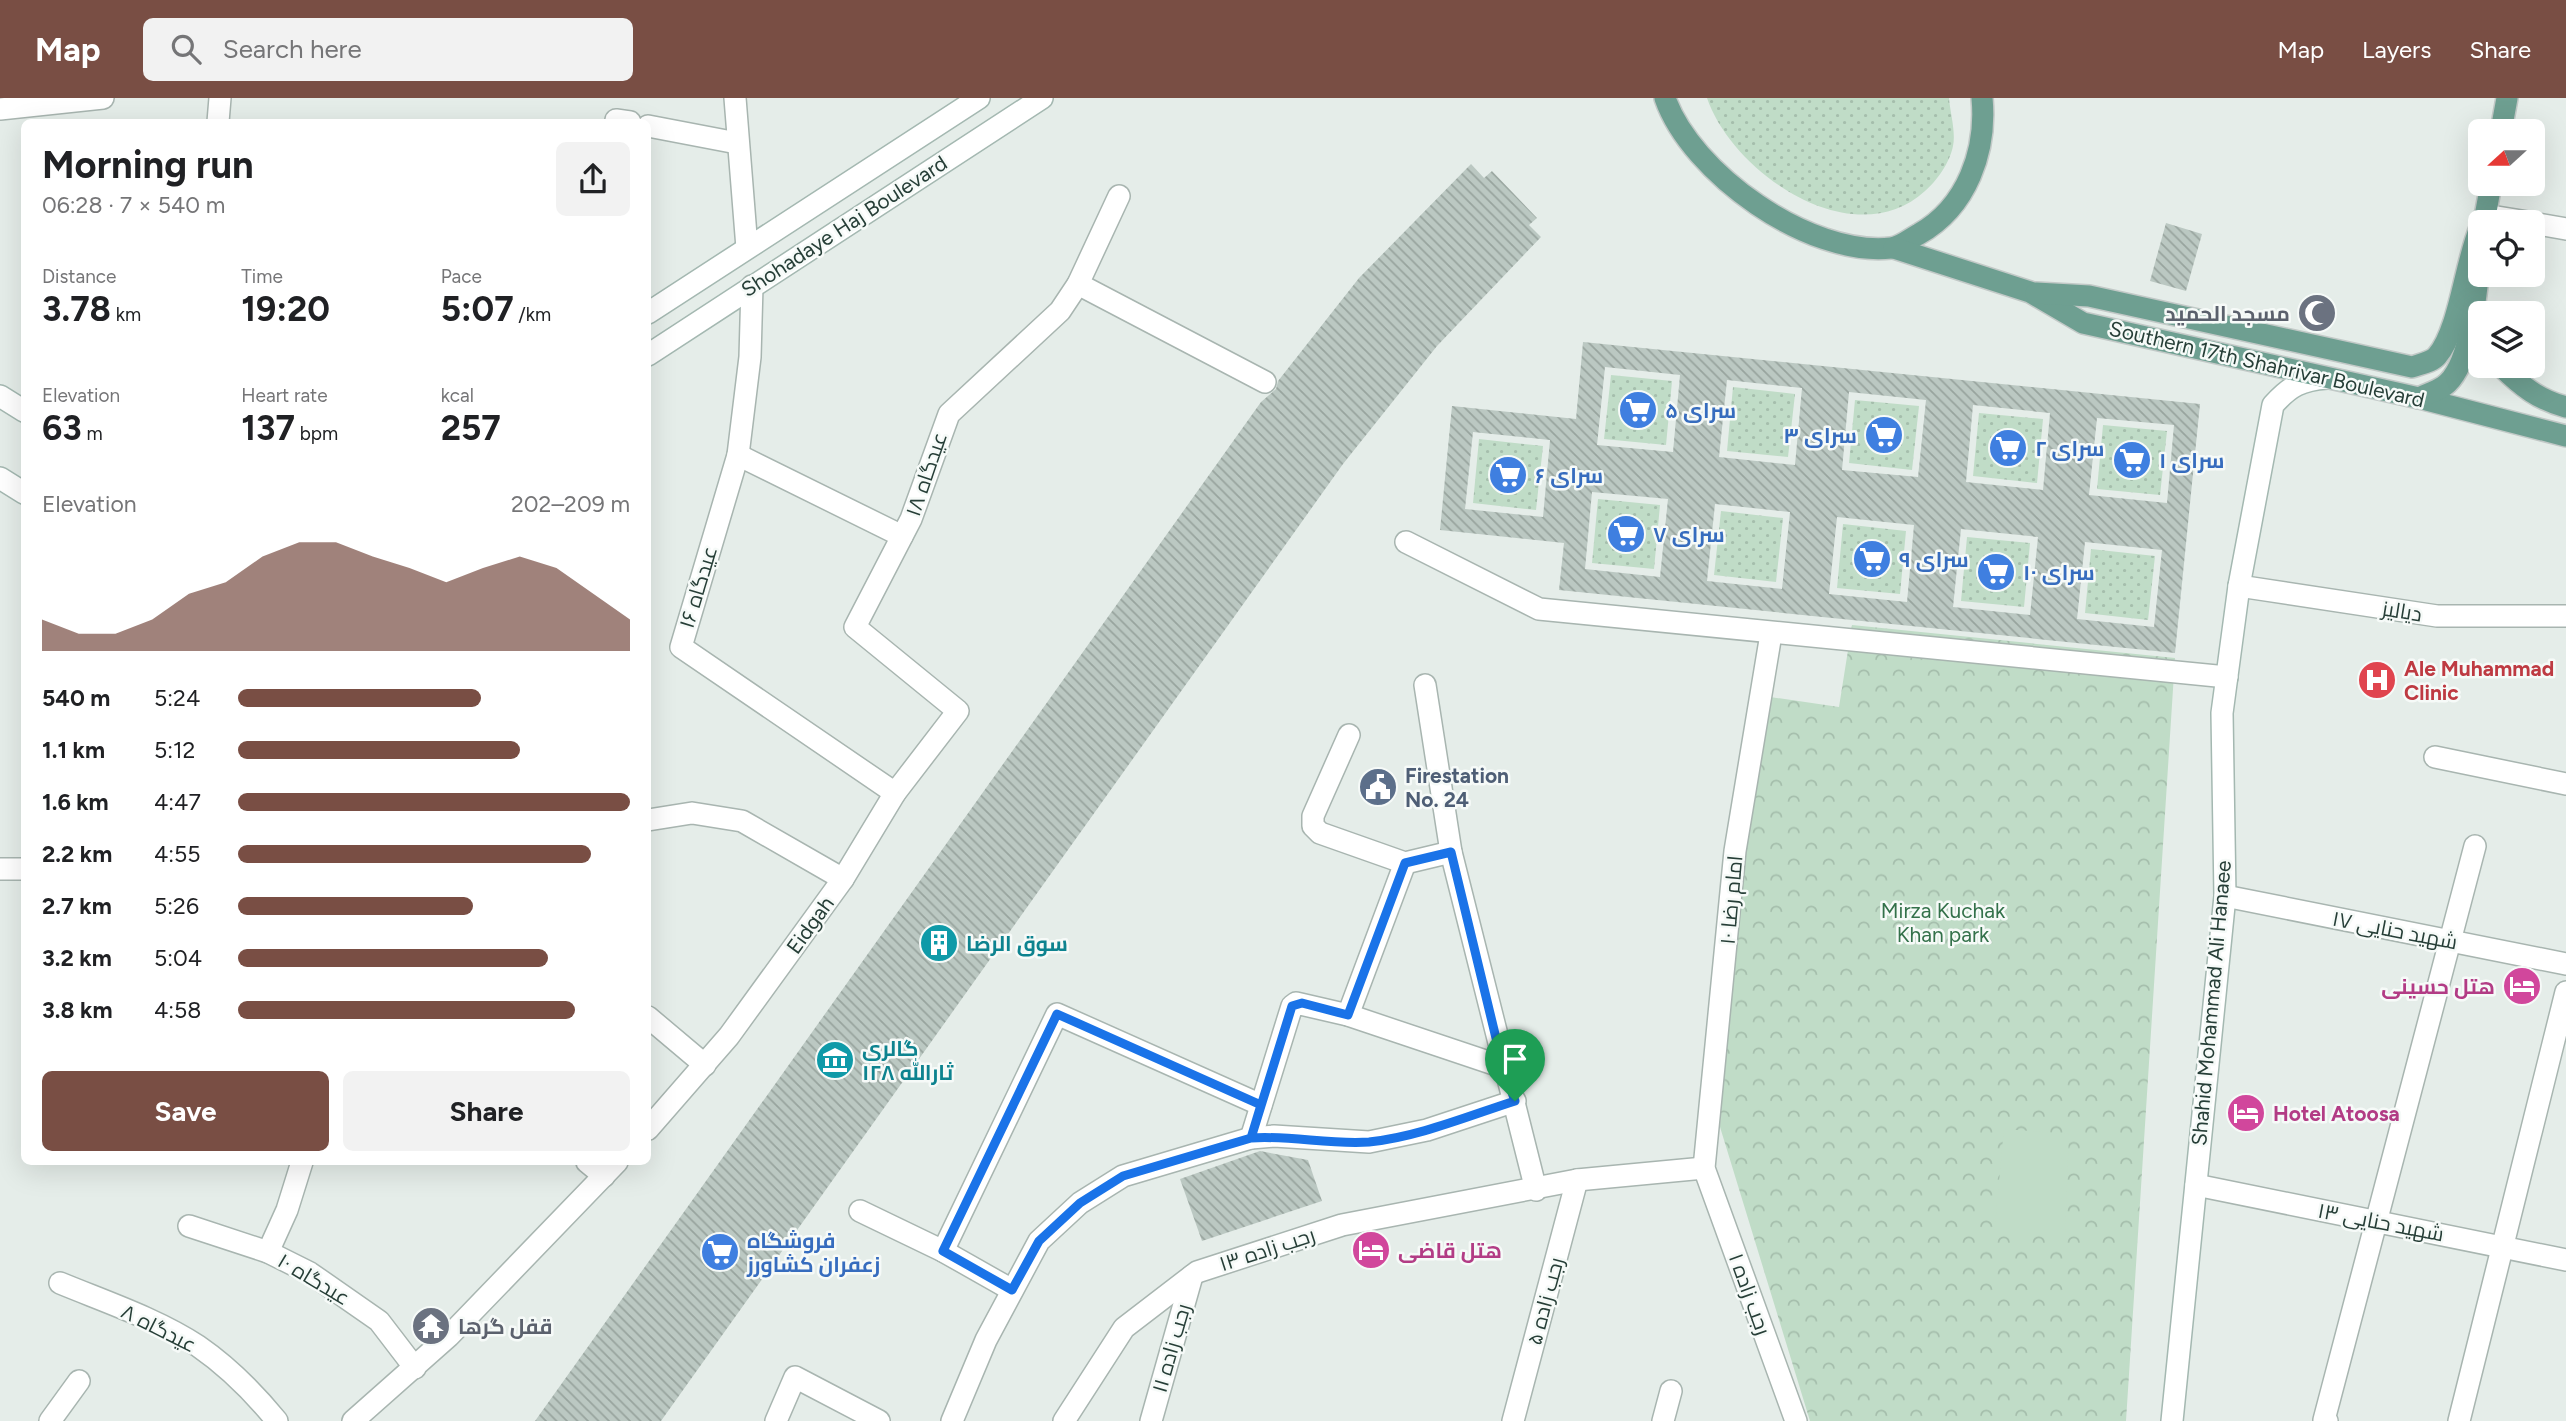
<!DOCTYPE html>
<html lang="en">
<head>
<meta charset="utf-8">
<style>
	:root { --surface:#fff; --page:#f2f2f2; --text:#202124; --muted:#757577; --accent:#794e44 }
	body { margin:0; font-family:Figtree,Cairo,sans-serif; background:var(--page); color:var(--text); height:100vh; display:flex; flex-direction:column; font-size:26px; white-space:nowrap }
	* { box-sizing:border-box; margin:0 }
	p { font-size:23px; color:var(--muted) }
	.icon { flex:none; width:38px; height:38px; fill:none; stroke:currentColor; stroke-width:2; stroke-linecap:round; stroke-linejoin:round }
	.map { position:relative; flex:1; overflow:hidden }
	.panel { position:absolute; left:21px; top:21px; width:630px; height:1046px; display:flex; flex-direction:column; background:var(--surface); border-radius:10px; box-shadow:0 7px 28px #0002 }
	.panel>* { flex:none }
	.needle { width:46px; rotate:249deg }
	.buttons { position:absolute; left:2468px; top:21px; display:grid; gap:14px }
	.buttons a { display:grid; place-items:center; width:77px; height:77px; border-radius:10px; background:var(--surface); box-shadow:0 7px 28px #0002; font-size:35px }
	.pin { position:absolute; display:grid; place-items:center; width:60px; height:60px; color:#fff; margin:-72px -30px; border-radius:50% 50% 50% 0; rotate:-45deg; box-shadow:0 0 7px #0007 }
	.pin .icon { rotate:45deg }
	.round { display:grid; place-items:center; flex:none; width:74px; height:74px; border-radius:10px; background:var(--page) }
	.summary { display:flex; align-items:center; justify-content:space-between; height:119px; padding:0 21px }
	h1 { font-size:38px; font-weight:700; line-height:52px }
	.metrics { display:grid; grid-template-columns:repeat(3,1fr); gap:10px; height:119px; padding:7px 21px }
	.metrics div { display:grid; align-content:center }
	.metrics b { font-size:35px; font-weight:700 }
	.metrics small { font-size:19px; font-weight:400 }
	.metrics p { font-size:19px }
	.chart { height:196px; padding:14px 21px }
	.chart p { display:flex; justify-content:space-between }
	.chart svg { width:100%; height:126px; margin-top:7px; fill:var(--accent); opacity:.7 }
	.cta { display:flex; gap:14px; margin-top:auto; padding:14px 21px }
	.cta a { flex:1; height:80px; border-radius:10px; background:var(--accent); color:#fff; font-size:28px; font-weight:700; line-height:80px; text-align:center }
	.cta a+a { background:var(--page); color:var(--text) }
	ul { padding:0 21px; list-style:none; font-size:23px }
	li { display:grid; grid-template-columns:112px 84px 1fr; align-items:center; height:52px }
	li i { height:18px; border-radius:9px; background:var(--accent) }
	header { display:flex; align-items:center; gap:42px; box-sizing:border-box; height:98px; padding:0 35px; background:var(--accent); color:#fff }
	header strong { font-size:33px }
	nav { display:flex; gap:38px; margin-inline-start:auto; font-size:24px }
	.search { width:490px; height:63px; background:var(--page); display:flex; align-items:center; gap:18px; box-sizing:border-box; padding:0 24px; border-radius:10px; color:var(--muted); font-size:26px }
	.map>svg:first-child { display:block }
	.grass { fill:url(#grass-dots) }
	.park { fill:url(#park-crowns) }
	.pitch { fill:#c0dcc7 }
	.building { fill:url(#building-back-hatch); fill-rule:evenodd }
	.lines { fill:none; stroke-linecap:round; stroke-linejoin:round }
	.street-casing { stroke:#a8b5b0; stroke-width:24 }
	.secondary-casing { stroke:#a4b8b1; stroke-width:24 }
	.primary-casing { stroke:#c2c9c7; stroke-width:24 }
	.street { stroke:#fff; stroke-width:21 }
	.secondary { stroke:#fff; stroke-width:21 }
	.primary { stroke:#6e9f91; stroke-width:21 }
	.route-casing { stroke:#fff; stroke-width:14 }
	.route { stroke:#1a73e8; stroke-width:9 }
	.labels { text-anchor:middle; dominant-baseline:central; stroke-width:5; stroke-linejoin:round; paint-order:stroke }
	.street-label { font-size:21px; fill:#263e37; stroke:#f6faf8 }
	.worship-label { font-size:21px; font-weight:bold; fill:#5b616d; stroke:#f6faf8; text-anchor:end }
	.shop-label { font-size:21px; font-weight:bold; fill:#366cbe; stroke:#f6faf8; text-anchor:start }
	.health-label { font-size:21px; font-weight:bold; fill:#be3a42; stroke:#f6faf8; text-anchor:start }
	.service-label { font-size:21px; font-weight:bold; fill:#4e5e75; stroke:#f6faf8; text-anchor:start }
	.park-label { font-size:21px; fill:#33714a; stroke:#f6faf8 }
	.culture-label { font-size:21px; font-weight:bold; fill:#0d838f; stroke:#f6faf8; text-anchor:start }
	.hotel-label { font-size:21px; font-weight:bold; fill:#b23c85; stroke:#f6faf8; text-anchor:start }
</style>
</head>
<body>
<header>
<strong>Map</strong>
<div class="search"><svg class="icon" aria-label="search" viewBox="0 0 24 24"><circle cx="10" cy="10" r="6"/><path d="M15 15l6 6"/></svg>Search here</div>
<nav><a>Map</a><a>Layers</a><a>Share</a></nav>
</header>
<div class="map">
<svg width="2566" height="1323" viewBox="0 0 2566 1323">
	<defs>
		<pattern id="grass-dots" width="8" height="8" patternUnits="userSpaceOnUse" patternTransform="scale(1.75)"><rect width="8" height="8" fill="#c0dcc7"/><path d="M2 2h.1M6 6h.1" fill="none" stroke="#a5beac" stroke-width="1.8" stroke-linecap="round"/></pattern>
		<pattern id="park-crowns" width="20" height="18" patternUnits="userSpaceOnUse" patternTransform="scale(1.75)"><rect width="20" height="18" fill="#c0dcc7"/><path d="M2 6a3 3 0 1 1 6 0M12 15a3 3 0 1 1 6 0" fill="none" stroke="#a5beac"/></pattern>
		<pattern id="building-back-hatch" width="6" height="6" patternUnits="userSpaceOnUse" patternTransform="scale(1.75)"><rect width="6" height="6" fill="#bbc8c2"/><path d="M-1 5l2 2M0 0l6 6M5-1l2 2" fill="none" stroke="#98a49e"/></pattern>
	</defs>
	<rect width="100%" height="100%" fill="#e5ede9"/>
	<!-- grass -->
	<g class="grass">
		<path d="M 1707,0 L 1949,0 C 1950,14 1956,34 1953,48 C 1950,64 1937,83 1925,93 C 1854,158 1733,76 1707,0 Z"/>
		<path d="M 1611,277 L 1672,283 L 1666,347 L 1604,341 Z"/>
		<path d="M 1733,289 L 1795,296 L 1788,359 L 1727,353 Z"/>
		<path d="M 1855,302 L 1919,308 L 1912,372 L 1849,365 Z"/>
		<path d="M 1979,315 L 2043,321 L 2037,385 L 1973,378 Z"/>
		<path d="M 2103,327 L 2167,333 L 2160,397 L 2097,391 Z"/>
		<path d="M 1479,341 L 1543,348 L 1536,412 L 1473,405 Z"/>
		<path d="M 1598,401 L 1660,407 L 1654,471 L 1592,465 Z"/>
		<path d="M 1721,413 L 1783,420 L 1776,484 L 1714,477 Z"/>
		<path d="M 1843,426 L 1906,433 L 1900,496 L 1837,490 Z"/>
		<path d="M 1967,439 L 2030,445 L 2024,509 L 1961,503 Z"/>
		<path d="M 2091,451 L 2155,458 L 2148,522 L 2085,515 Z"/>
	</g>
	<!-- park -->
	<path class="park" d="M 1852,527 L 2175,560 L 2126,1323 L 1810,1323 L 1720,1029 L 1727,823 L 1750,596 L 1839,609 Z"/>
	<!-- pitch -->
	<path class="pitch" d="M 2004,1031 L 2069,1036 L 2065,1137 L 1994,1137 Z"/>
	<!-- building -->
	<g class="building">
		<path d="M 1471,66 L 1484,80 L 1492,73 L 1537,120 L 1529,127 L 1541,139 L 1437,248 L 1343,366 L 661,1323 L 535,1323 L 1261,304 L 1276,291 L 1278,283 L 1359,180 Z"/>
		<path d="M 2166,125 L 2202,136 L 2186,193 L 2150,183 Z"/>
		<path d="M 1583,244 L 2200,306 L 2175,555 L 1559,492 L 1564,445 L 1440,432 L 1452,308 L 1576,321 ZM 1605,269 L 1680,277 L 1673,354 L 1597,347 ZM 1727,282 L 1802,290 L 1795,367 L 1719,359 ZM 1849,294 L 1926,302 L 1918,379 L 1842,372 ZM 1973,307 L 2050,315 L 2043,392 L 1966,384 ZM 2097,320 L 2174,327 L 2167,405 L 2089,397 ZM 1473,334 L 1550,342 L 1543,419 L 1465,411 ZM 1592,394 L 1668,401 L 1660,479 L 1585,471 ZM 1715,406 L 1790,414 L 1782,491 L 1707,483 ZM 1837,419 L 1914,427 L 1907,504 L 1829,496 ZM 1961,431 L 2038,439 L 2030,517 L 1953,509 ZM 2085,444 L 2162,452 L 2154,529 L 2077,521 Z"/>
		<path d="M 1260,1053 L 1308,1062 L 1322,1103 L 1202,1143 L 1180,1081 Z"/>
	</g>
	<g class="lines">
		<defs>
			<g id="street">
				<path d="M 735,0 L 747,150"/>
				<path d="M 0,11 L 103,0"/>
				<path d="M 616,22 L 630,24"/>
				<path d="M 218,24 L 220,0"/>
				<path d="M 648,28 L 737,45"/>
				<path d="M 2485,117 L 2528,124"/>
				<path d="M 2532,125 L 2566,131"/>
				<path d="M 1078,186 L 1265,284"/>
				<path d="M 752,188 L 750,259 L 738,357 L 681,549 L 895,695"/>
				<path d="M 738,357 L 902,438"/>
				<path d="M 1406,444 L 1539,511 L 2227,579"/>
				<path d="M 2239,488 L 2437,518 L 2566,518"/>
				<path d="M 1771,536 L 1735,753 L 1704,1070 L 1796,1323"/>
				<path d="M 1425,587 L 1451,754 L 1536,1092"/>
				<path d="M 1349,637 L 1313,718 L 1313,728 L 1320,735 L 1405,765 L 1451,754"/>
				<path d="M 2435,659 L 2566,686"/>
				<path d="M 648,722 L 692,715 L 742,723 L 843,781"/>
				<path d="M 0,771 L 24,771"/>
				<path d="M 2225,798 L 2566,866"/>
				<path d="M 1348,917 L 1405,765"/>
				<path d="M 648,919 L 705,967"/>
				<path d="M 648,1031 L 729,938 L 843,781 L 895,695 L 958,613 L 855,529 L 911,421 L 949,316 L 1060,213 L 1078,186 L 1119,98"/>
				<path d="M 1251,1040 L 1292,908 L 1296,905 L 1348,917 L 1503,969"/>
				<path d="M 587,1064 L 604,1078"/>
				<path d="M 2196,1087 L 2566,1162"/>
				<path d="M 860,1113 L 943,1153 L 1012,1192"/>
				<path d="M 189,1128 L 268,1154 L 310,1175 L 379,1223 L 415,1270"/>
				<path d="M 943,1153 L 1057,916 L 1261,1007"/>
				<path d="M 268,1154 L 287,1112 L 302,1064"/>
				<path d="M 60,1185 C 106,1204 157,1221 198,1248 C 227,1268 255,1296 277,1323"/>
				<path d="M 50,1323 L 79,1283"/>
				<path d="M 353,1323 L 449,1238 L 617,1064"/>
				<path d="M 776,1323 L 795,1279 L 879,1323"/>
				<path d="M 952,1323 L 986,1242 L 1039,1143 L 1080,1105 L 1123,1078 L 1251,1040 L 1274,1038 L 1369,1044 L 1427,1032 L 1515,1003"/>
				<path d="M 1064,1323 L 1124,1230 L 1197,1174 L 1342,1127 L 1577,1082 L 1704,1070"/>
				<path d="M 1151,1323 L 1192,1178"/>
				<path d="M 1513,1323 L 1577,1082"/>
				<path d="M 1663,1323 L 1671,1293"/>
				<path d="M 2327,1323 L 2324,1322 L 2475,748"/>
				<path d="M 2459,1323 L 2566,894"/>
			</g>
			<g id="secondary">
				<path d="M 648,215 L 979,0"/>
				<path d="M 648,257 L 1042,0"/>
				<path d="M 0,298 L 24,313"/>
				<path d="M 0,380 L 24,395"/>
				<path d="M 2172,1323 L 2225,798 L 2222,615 L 2239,488 L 2273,307 C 2290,288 2301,282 2327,280"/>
			</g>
			<g id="primary">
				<path d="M 1665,0 C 1691,75 1809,159 1891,150 C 1901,149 1911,140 1919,136 C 1967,109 1987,53 1982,0"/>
				<path d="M 2501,33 L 2507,0"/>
				<path d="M 2484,124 L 2491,86"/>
				<path d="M 1894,150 L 2030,194 L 2083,225 L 2419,300 L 2566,338"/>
				<path d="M 2036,195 L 2089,198 L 2412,269 C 2420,266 2432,264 2437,258 C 2459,233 2465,165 2480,130"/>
				<path d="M 2501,268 C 2521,288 2539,302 2566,309"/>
				<path d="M 2419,300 C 2427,296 2437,293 2444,288 C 2472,268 2476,193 2480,162"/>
			</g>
		</defs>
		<!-- street casing -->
		<use href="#street" class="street-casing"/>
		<!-- secondary casing -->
		<use href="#secondary" class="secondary-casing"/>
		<!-- primary casing -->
		<use href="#primary" class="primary-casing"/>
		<!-- street -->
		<use href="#street" class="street"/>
		<!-- secondary -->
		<use href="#secondary" class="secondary"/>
		<!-- primary -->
		<use href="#primary" class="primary"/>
	</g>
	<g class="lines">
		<defs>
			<path id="route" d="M 1515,1003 L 1503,969 L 1451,754 L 1405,765 L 1348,917 L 1302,905 L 1292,908 L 1251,1040 L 1123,1078 L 1080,1105 L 1039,1143 L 1012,1192 L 943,1153 L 1057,916 L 1261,1007 L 1251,1040 C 1290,1037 1330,1047 1369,1044 C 1418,1039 1468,1018 1515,1003"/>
		</defs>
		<!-- route casing -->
		<use href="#route" class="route-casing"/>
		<!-- route -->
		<use href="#route" class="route"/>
	</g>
	<!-- icons -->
	<defs>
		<symbol id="mosque-disc" viewBox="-11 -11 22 22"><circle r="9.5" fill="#6b7280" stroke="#f6faf8"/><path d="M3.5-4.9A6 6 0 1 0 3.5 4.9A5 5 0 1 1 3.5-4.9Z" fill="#fff"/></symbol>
		<symbol id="supermarket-disc" viewBox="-11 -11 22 22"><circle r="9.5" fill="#3f7fe0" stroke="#f6faf8"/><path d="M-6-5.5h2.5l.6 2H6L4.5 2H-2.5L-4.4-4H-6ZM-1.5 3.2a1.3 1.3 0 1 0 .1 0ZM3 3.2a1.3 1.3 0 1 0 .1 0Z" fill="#fff"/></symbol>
		<symbol id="hospital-disc" viewBox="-11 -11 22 22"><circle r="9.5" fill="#e0444e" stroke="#f6faf8"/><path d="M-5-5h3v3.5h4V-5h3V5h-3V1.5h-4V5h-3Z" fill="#fff"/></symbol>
		<symbol id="civic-disc" viewBox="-11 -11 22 22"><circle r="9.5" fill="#5c6f8a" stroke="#f6faf8"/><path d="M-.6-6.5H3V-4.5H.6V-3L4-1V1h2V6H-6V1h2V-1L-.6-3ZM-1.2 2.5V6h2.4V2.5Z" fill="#fff"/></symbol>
		<symbol id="building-disc" viewBox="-11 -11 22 22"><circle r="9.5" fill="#0f9aa8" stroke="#f6faf8"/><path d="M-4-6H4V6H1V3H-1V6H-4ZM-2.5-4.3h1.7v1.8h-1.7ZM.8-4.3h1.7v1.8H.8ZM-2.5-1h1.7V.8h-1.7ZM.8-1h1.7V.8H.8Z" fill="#fff"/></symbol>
		<symbol id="hotel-disc" viewBox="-11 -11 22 22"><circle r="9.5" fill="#d1479c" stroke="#f6faf8"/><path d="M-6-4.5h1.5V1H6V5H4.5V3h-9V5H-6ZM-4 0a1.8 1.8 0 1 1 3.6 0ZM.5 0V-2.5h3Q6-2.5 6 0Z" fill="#fff"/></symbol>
		<symbol id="museum-disc" viewBox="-11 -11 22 22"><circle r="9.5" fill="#0f9aa8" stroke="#f6faf8"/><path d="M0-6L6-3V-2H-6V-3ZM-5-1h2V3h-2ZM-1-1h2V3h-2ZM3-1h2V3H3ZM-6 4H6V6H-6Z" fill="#fff"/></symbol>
		<symbol id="temple-disc" viewBox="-11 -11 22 22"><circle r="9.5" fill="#6b7280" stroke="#f6faf8"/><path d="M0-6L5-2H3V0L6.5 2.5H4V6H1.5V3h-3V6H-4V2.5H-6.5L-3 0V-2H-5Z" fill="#fff"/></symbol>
	</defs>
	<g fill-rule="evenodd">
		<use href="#mosque-disc" x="2295" y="193" width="44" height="44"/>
		<use href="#supermarket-disc" x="1616" y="290" width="44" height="44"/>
		<use href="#supermarket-disc" x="1862" y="315" width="44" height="44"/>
		<use href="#supermarket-disc" x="1986" y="328" width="44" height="44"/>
		<use href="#supermarket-disc" x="2110" y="340" width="44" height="44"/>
		<use href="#supermarket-disc" x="1486" y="355" width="44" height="44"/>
		<use href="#supermarket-disc" x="1604" y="414" width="44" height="44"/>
		<use href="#supermarket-disc" x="1850" y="439" width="44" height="44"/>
		<use href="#supermarket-disc" x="1974" y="452" width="44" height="44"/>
		<use href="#hospital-disc" x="2355" y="560" width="44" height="44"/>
		<use href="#civic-disc" x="1356" y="667" width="44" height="44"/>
		<use href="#building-disc" x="917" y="823" width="44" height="44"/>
		<use href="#hotel-disc" x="2500" y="866" width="44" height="44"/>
		<use href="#museum-disc" x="813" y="940" width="44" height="44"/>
		<use href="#hotel-disc" x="2224" y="993" width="44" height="44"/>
		<use href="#hotel-disc" x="1349" y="1130" width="44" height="44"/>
		<use href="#supermarket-disc" x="698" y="1132" width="44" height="44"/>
		<use href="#temple-disc" x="409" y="1206" width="44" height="44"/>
	</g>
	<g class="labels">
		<!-- street labels -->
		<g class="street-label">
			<text transform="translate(844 128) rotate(-33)">Shohadaye Haj Boulevard</text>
			<text transform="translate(2267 266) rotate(13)">Southern 17th Shahrivar Boulevard</text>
			<text transform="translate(926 376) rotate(-71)">عیدگاه ۱۸</text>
			<text transform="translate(698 489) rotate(-73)">عیدگاه ۱۶</text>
			<text transform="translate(2402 513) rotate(9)">دیالیز</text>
			<text transform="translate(1731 802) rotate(-85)">امام رضا ۱۰</text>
			<text transform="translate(810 827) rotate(-54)">Eidgah</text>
			<text transform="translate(2395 832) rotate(11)">شهید حنایی ۱۷</text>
			<text transform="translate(2211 905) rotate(-85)">Shahid Mohammad Ali Hanaee</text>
			<text transform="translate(2381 1124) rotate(11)">شهید حنایی ۱۳</text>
			<text transform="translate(1267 1151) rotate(-18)">رجب زاده ۱۳</text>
			<text transform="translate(314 1181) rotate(31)">عیدگاه ۱۰</text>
			<text transform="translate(1750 1196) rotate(70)">رجب زاده ۱</text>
			<text transform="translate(1545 1203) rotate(-75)">رجب زاده ۵</text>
			<text transform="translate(159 1230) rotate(27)">عیدگاه ۸</text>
			<text transform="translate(1171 1250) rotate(-74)">رجب زاده ۱۱</text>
		</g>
		<!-- worship labels -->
		<g class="worship-label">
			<text x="2290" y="215">مسجد الحمید</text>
			<text x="458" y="1228" text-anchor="start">قفل گرها</text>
		</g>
		<!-- shop labels -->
		<g class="shop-label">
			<text x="1665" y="312">سرای ۵</text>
			<text x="1857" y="337" text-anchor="end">سرای ۳</text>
			<text x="2035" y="350">سرای ۲</text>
			<text x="2159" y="362">سرای ۱</text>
			<text x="1535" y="377">سرای ۶</text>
			<text x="1653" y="436">سرای ۷</text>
			<text x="1899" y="461">سرای ۹</text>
			<text x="2023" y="474">سرای ۱۰</text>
			<text x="747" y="1142">فروشگاه<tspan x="747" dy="24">زعفران کشاورز</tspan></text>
		</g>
		<!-- health labels -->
		<g class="health-label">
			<text x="2404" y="570">Ale Muhammad<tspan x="2404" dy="24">Clinic</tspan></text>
		</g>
		<!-- service labels -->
		<g class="service-label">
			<text x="1405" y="677">Firestation<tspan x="1405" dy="24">No. 24</tspan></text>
		</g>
		<!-- park labels -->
		<g class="park-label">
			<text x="1943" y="812">Mirza Kuchak<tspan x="1943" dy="24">Khan park</tspan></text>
		</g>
		<!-- culture labels -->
		<g class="culture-label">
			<text x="966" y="845">سوق الرضا</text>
			<text x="862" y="950">گالری<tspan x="862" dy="24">ثارالله ۱۲۸</tspan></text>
		</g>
		<!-- hotel labels -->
		<g class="hotel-label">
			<text x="2495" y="888" text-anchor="end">هتل حسینی</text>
			<text x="2273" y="1015">Hotel Atoosa</text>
			<text x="1398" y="1152">هتل قاضی</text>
		</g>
	</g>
</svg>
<div class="buttons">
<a><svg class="needle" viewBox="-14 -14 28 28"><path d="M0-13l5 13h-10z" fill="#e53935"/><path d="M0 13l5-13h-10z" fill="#757577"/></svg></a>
<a><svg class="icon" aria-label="locate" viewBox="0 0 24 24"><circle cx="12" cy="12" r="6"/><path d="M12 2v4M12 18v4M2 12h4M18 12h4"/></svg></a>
<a><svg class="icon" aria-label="layers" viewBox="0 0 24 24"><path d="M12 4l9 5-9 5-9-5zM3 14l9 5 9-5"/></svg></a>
</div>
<div class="pin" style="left:1515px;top:1003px;background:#1e9e55"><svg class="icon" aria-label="arrive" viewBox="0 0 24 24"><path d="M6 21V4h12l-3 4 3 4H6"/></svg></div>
<section class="panel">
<div class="summary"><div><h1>Morning run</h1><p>06:28 · 7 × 540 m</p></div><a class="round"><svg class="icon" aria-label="share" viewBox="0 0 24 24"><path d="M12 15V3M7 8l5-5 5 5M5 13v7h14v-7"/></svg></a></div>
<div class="metrics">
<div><p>Distance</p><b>3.78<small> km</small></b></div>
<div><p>Time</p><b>19:20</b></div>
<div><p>Pace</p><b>5:07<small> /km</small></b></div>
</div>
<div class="metrics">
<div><p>Elevation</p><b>63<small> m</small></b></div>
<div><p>Heart rate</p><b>137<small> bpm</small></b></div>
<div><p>kcal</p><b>257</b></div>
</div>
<div class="chart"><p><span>Elevation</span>202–209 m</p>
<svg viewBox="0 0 160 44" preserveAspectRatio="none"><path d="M0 44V33L10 38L20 38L30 33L40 24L50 20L60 11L70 6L80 6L90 11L100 15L110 20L120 15L130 11L140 15L150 24L160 33V44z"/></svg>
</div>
<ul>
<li><b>540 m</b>5:24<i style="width:62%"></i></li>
<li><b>1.1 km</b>5:12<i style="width:72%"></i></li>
<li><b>1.6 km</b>4:47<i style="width:100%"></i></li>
<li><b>2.2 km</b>4:55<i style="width:90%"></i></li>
<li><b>2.7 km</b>5:26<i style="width:60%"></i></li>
<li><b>3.2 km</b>5:04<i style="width:79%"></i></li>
<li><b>3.8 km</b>4:58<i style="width:86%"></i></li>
</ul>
<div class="cta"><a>Save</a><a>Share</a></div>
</section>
</div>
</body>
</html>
